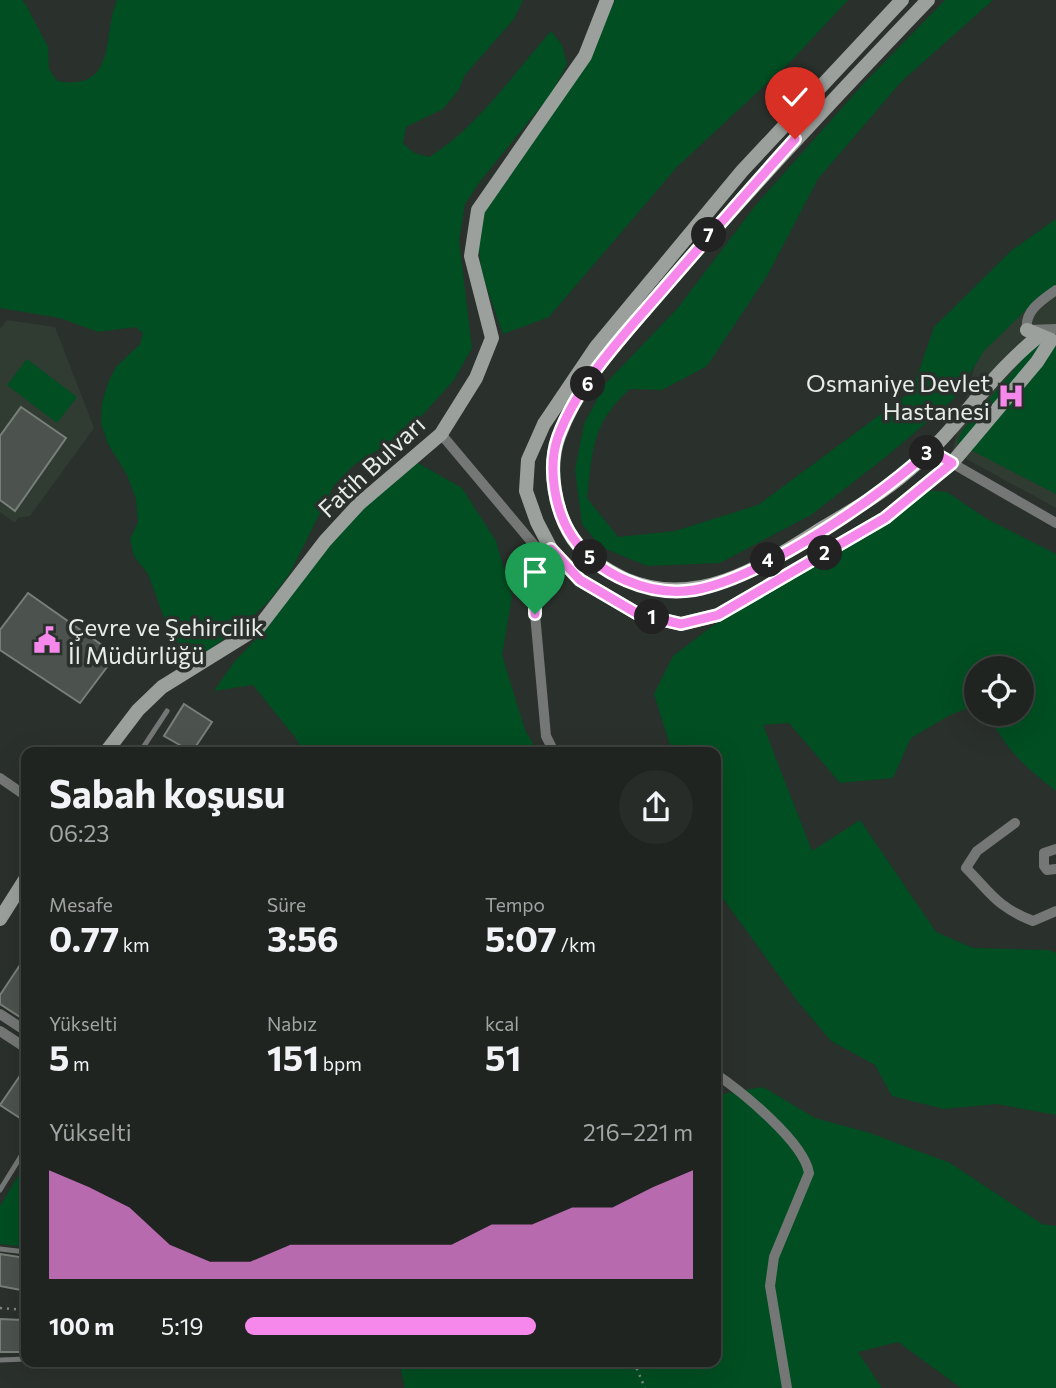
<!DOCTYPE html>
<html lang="tr">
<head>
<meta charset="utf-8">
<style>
	:root { --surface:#202420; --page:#282c29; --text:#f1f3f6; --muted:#a2a4a5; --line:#3d413e; --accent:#f788eb }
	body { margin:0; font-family:Commissioner,sans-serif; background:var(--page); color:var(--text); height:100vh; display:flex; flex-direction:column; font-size:26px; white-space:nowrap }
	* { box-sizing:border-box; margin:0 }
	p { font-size:23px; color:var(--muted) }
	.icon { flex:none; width:38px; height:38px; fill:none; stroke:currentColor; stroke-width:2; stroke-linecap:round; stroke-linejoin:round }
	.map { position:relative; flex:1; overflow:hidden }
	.drawer { position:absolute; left:21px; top:747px; width:700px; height:620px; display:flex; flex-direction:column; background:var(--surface); border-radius:14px; box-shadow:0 7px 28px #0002,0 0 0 2px var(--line) }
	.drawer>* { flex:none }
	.tools { position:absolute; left:964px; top:656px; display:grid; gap:14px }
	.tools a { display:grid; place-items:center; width:70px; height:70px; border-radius:50%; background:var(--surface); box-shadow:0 7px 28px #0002,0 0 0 2px var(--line); font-size:35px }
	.pin { position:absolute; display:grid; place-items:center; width:60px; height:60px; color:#fff; margin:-72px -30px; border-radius:50% 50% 50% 0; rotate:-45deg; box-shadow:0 0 7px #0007 }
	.pin .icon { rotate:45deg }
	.km { position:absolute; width:35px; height:35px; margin:-18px; border-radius:50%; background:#222; color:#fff; font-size:19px; line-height:35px; text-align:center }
	.round { display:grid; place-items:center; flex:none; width:74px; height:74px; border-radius:37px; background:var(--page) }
	.headline { display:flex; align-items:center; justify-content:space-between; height:119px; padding:0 28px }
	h1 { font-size:38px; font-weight:700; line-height:52px }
	.stats { display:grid; grid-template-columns:repeat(3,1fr); gap:10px; height:119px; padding:7px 28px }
	.stats div { display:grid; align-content:center }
	.stats b { font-size:35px; font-weight:700 }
	.stats small { font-size:19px; font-weight:400 }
	.stats p { font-size:19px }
	.chart { height:196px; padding:14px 28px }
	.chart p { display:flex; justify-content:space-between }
	.chart svg { width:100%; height:126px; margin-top:7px; fill:var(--accent); opacity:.7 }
	ul { padding:0 28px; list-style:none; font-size:23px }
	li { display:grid; grid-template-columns:112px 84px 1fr; align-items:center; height:52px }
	li i { height:18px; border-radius:9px; background:var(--accent) }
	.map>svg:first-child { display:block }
	.built { fill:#303b32 }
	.green { fill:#004e22 }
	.building { fill:#4c524d; stroke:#787f79; stroke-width:2 }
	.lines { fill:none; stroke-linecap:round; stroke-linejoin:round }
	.path { stroke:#828783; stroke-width:2.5; stroke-dasharray:2 5; stroke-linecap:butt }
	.lane { stroke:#747775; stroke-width:5 }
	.street { stroke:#747775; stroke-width:10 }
	.secondary { stroke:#9ba09c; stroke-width:14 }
	.route-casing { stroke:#fff; stroke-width:14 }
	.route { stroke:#f788eb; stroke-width:9 }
	.labels { text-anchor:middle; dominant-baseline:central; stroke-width:7; stroke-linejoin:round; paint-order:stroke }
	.poi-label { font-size:24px; fill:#e9edea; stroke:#2a302b; text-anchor:end }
	.street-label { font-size:24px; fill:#e9edea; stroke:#2a302b }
</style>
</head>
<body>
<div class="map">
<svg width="1056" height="1388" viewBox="0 0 1056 1388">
	<rect width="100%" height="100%" fill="#2a302b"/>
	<!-- built -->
	<g class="built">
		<path d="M 1056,277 L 1056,508 L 952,451 L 981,342 Z"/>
		<path d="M 7,320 L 55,327 L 94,428 L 30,516 L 18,518 L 15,523 L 0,512 L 0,329 Z"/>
	</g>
	<!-- green -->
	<g class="green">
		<path d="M 0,0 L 22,0 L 26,5 L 48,47 L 49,69 L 57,81 C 118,92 102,35 117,0 L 523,0 L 514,19 L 465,75 L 458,91 L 443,109 L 406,127 L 403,143 L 414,153 L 429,157 C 473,132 517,70 551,31 L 562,45 L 567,64 L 552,93 L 481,180 L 465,204 L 459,240 L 472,348 L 454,380 L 408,431 L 354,465 L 334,485 L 290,573 L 270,600 L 244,625 L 207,651 L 192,655 L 181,650 L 165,620 L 148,574 L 134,556 L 130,539 L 138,522 L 136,499 L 127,475 L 108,444 L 101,424 L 102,403 L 108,383 L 116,367 L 140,344 L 143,333 L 135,327 L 98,332 L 60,318 L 0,308 Z"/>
		<path d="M 615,0 L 848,0 L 793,59 L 677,167 L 549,317 L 503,334 L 482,274 L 476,225 L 586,60 Z"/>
		<path d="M 945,0 L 993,0 L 901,82 L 818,179 L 767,276 L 707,366 L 662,390 L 630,389 C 591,424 593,450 587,498 L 618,537 L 675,531 L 758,505 L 912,391 L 934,327 L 1012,250 L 1056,219 L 1056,288 L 1031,305 L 984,351 L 953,400 L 887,456 L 811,515 L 720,563 L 647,566 L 601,547 L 582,524 L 575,470 L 584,424 L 606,383 L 677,309 L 755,206 L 864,83 Z"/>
		<path d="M 1048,337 L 1056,341 L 1056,494 L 957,443 L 962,431 L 1034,346 Z"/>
		<path d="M 27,359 L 77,397 L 57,423 L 7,385 Z"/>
		<path d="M 411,459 L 462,488 L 496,541 L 512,597 L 502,655 L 525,730 L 538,752 L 301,752 L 298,741 L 253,685 L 214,691 L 234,662 L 270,624 L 352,501 Z"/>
		<path d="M 921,490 L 947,492 L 987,519 L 1056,554 L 1056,791 C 1027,769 1003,747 989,714 L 1022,714 L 1022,668 L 976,668 L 976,705 L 950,715 L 911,738 L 893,778 L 840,783 L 789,723 L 763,725 L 812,851 L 860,820 L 936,932 L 973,948 L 1048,950 L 1056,953 L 1056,1115 L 997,1104 L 944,1109 L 892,1096 L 875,1065 L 831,1041 L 799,1003 L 716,889 L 716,752 L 672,752 L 654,694 L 673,656 L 711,627 L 785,582 Z"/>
		<path d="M 763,1087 L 815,1118 L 870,1133 L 950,1163 L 1042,1224 L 1056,1226 L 1056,1388 L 961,1388 L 898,1342 L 858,1352 L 882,1388 L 405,1388 L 399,1362 L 716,1362 L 716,1095 Z"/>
		<path d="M 26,1163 L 26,1247 L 0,1244 L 0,1206 Z"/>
	</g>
	<!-- building -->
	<g class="building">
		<path d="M 21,407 L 66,438 L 15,511 L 0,500 L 0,436 Z"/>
		<path d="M 28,593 L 116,655 L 80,703 L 0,650 L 0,630 Z"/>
		<path d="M 184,704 L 212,722 L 192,752 L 164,736 Z"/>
		<path d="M 26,956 L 26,1014 L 23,1019 L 0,1004 L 0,995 Z"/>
		<path d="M 26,1067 L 26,1122 L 0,1105 Z"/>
		<path d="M 0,1254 L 26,1258 L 26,1291 L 0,1286 Z"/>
		<path d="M 0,1319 L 22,1320 L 22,1352 L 0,1352 Z"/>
	</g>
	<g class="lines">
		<!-- path -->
		<g class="path">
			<path d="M 0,1308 L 26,1310"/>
			<path d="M 634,1362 L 645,1388"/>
		</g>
		<!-- lane -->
		<g class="lane">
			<path d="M 140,752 L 167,711"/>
			<path d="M 0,1190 L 26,1148"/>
			<path d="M 0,1249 L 26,1252"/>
			<path d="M 0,1360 L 26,1359"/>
		</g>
		<!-- street -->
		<g class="street">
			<path d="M 1056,290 C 1042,300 1024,311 1027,330 L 1056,329"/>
			<path d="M 441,434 L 546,559"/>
			<path d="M 933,447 L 931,451 L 1056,523"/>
			<path d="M 551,549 L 535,580 L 535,614 L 546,736 L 554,752"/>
			<path d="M 0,778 L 26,796"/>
			<path d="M 1015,823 L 977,851 L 966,868 C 991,893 997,907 1033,921 L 1056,911"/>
			<path d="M 1056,849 L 1044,853 L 1044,866 L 1047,870 L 1056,869"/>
			<path d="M 0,1014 L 26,1031"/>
			<path d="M 0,1031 L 26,1048"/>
			<path d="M 716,1074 C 742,1092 804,1142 809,1173 L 774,1257 L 770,1286 L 787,1388"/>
		</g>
		<!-- secondary -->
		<g class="secondary">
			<path d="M 902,0 L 742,171 L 596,347 L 544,424 L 528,460 L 526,491 L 537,522 L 551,549 L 580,580 L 638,614 L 681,624 L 718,615 L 885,518 L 952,463 L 1037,362 L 1051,340 L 1027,330"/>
			<path d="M 928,0 C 839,93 752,186 668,283 C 629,330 580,378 559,436 C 547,468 555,512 573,539 C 587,558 605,570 627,580 C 699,610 765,564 824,527 C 853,510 883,493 908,471 C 957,431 989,375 1039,336 L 1034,334"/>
			<path d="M 106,752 L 138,710 L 162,687 L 259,627 L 325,541 L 359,504 L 441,434 L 476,378 L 492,338 L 471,256 L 478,210 L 585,56 L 607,0"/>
			<path d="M 0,919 L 26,878"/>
		</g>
	</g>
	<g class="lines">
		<defs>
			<path id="route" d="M 535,614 L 535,580 L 551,549 L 580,580 L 638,614 L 681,624 L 718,615 L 885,518 L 952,463 L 931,451 L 933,447 C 886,494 760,579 694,590 C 650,597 598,575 573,538 C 555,512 547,468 558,437 C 578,383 622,337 659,294 C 704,242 749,190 795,139"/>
		</defs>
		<!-- route casing -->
		<use href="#route" class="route-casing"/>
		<!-- route -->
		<use href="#route" class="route"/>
	</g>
	<!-- icons -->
	<defs>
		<symbol id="hospital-bare" viewBox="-9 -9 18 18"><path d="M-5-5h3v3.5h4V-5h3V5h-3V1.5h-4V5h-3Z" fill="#f788eb" stroke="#2a302b" stroke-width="2.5" paint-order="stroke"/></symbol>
		<symbol id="civic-bare" viewBox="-9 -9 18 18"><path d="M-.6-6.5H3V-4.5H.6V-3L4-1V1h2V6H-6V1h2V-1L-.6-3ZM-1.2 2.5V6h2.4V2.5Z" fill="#f788eb" stroke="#2a302b" stroke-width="2.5" paint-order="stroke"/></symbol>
	</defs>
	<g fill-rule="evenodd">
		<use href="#hospital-bare" x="992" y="377" width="38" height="38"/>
		<use href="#civic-bare" x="28" y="621" width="38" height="38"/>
	</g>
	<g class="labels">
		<!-- poi labels -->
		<g class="poi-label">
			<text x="990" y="382">Osmaniye Devlet<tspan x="990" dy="28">Hastanesi</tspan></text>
			<text x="68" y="626" text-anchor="start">Çevre ve Şehircilik<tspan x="68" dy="28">İl Müdürlüğü</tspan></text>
		</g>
		<!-- street labels -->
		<g class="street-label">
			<text transform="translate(371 466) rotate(-43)">Fatih Bulvarı</text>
		</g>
	</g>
</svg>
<div class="tools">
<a><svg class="icon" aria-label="locate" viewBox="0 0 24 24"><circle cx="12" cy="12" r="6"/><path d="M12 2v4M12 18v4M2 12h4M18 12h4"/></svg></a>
</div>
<div class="pin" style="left:535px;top:614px;background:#1e9e55"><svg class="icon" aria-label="arrive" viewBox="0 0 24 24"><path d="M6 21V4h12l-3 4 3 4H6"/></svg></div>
<div class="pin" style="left:795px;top:139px;background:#d93025"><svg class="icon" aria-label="check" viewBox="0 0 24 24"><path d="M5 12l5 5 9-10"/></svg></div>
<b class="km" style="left:652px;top:617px">1</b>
<b class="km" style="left:825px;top:553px">2</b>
<b class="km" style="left:927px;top:453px">3</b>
<b class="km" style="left:768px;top:560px">4</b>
<b class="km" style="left:590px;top:557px">5</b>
<b class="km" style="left:588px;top:384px">6</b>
<b class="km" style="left:709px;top:235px">7</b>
<section class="drawer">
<div class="headline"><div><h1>Sabah koşusu</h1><p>06:23</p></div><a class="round"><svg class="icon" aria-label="share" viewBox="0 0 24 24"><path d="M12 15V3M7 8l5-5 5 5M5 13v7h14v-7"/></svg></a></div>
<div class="stats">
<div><p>Mesafe</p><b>0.77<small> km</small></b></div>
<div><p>Süre</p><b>3:56</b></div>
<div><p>Tempo</p><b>5:07<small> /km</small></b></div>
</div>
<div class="stats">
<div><p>Yükselti</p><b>5<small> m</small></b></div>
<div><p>Nabız</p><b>151<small> bpm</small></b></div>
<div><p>kcal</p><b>51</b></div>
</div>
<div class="chart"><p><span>Yükselti</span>216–221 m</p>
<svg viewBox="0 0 160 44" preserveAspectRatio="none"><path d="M0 44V6L10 12L20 19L30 32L40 38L50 38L60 32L70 32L80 32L90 32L100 32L110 25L120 25L130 19L140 19L150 12L160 6V44z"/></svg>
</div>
<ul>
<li><b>100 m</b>5:19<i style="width:65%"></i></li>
</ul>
</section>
</div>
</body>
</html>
